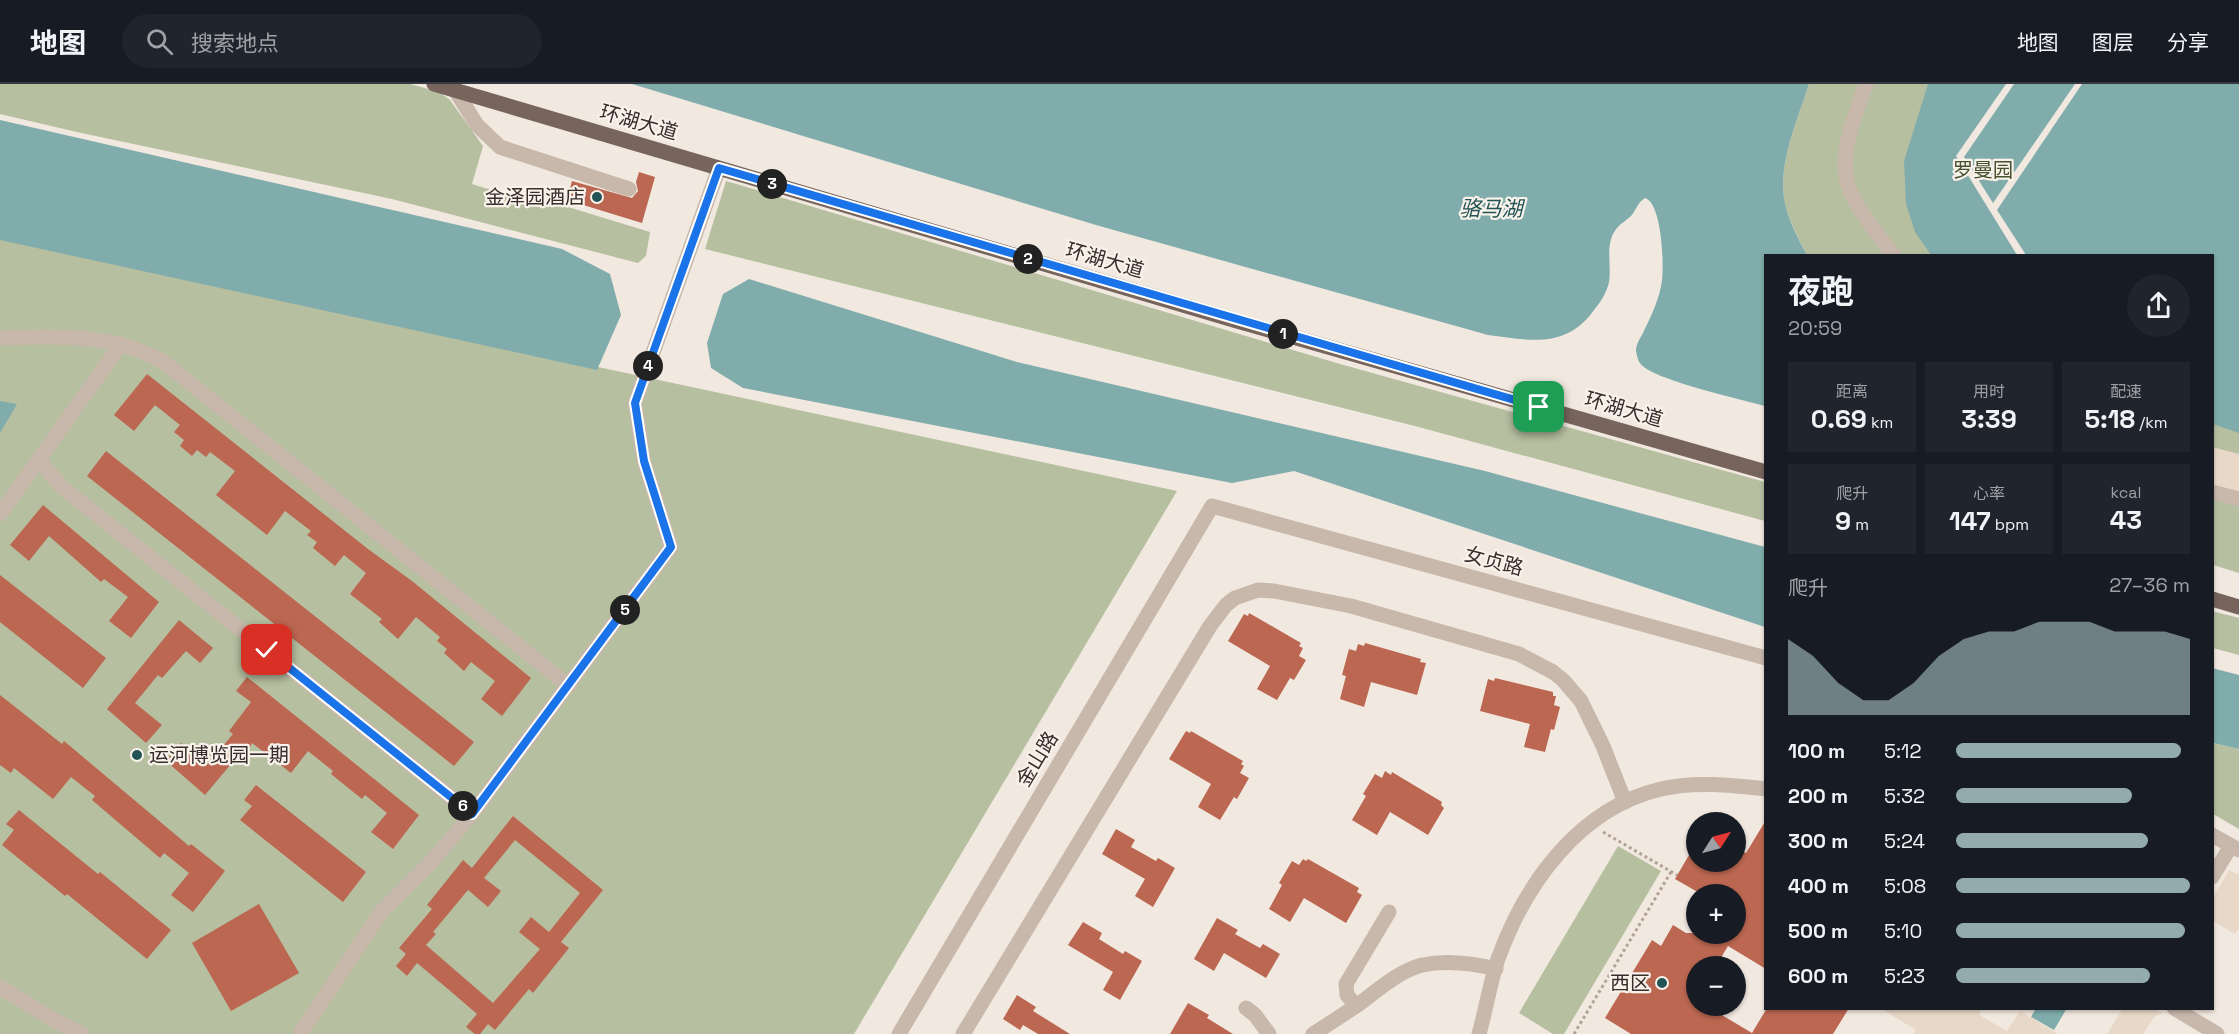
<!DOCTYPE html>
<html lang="zh">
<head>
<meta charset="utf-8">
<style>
	:root { --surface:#171b24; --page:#20242c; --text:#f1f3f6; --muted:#9ea1a6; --line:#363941; --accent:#94abae }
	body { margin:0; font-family:"Space Grotesk","Noto Sans SC",sans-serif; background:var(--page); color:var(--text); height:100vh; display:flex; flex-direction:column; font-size:22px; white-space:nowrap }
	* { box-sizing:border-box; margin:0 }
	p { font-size:20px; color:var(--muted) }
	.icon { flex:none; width:33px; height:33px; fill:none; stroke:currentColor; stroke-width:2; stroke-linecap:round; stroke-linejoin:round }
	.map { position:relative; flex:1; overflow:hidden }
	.sheet { position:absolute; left:1764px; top:170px; width:450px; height:756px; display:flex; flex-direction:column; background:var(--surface); border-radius:0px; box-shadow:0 2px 4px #0004 }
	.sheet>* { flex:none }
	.needle { width:39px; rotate:54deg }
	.fabs { position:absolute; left:1686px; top:728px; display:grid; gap:12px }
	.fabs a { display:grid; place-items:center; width:60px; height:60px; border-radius:50%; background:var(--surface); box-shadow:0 2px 4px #0004; font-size:30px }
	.pin { position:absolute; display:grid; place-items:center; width:51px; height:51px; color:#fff; margin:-26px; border-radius:12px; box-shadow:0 3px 9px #0006 }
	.km { position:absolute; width:30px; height:30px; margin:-15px; border-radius:50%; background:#222; color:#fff; font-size:16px; line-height:30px; text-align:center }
	.round { display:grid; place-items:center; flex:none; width:63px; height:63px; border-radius:32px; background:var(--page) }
	.summary { display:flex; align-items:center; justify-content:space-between; height:102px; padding:0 24px }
	h1 { font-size:33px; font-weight:700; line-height:45px }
	.metrics { display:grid; grid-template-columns:repeat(3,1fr); gap:9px; height:102px; padding:6px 24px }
	.metrics div { display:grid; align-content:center; border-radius:0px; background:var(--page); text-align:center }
	.metrics b { font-size:26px; font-weight:700 }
	.metrics small { font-size:16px; font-weight:400 }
	.metrics p { font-size:16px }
	.chart { height:168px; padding:12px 24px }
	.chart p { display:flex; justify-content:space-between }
	.chart svg { width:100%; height:108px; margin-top:6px; fill:var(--accent); opacity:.7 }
	ul { padding:0 24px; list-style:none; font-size:20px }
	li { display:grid; grid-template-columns:96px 72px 1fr; align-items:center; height:45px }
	li i { height:15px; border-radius:8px; background:var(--accent) }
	header { display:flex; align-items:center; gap:36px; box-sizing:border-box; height:84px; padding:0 30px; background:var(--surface); border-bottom:2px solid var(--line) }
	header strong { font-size:28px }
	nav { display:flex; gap:33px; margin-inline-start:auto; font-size:21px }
	.search { width:420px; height:54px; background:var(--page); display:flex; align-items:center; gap:15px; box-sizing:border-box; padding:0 21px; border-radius:33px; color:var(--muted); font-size:22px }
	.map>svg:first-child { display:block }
	.green { fill:#b6bfa0 }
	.plaza { fill:#e8d8c7 }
	.water { fill:#80acac }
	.pier { fill:#f1e8df }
	.building { fill:#bc6751; fill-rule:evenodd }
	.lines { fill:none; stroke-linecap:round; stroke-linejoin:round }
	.path { stroke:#b4a296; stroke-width:3; stroke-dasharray:3 3; stroke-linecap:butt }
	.minor { stroke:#c8b7ab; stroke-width:15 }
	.major { stroke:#77645c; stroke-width:15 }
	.route-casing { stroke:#fff; stroke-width:12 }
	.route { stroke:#1a73e8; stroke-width:8 }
	.poi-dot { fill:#225455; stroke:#f9f2eb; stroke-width:2 }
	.labels { text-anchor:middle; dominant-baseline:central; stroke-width:4.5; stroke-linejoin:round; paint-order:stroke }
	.street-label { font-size:20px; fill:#372d2a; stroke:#f9f2eb }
	.park-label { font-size:20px; fill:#475330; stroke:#f9f2eb }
	.poi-label { font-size:20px; fill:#372d2a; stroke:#f9f2eb; text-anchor:end }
	.water-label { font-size:21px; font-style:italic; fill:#225455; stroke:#f9f2eb }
</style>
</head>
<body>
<header>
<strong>地图</strong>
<div class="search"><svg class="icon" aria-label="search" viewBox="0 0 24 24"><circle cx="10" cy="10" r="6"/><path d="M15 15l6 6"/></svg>搜索地点</div>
<nav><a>地图</a><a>图层</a><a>分享</a></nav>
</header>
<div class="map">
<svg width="2239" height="950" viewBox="0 0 2239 950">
	<rect width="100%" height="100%" fill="#f1e8df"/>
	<!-- green -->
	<g class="green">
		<path d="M 0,0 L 410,0 L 439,8 L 450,16 L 483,62 L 472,100 L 530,118 L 535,113 L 650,148 L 646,172 L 638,179 L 392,115 L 77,48 L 0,30 Z"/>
		<path d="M 1809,0 L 2239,0 L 2239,489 L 2213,481 L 2212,171 L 1807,171 C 1798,153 1787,134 1784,114 C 1779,76 1798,35 1809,0 Z"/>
		<path d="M 726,97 L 1340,280 L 1765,398 L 1765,437 L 1415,342 L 705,165 Z"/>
		<path d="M 0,155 L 1177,407 L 854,950 L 0,950 Z"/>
		<path d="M 2212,527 L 2239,534 L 2239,571 L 2213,564 Z"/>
		<path d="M 2212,659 L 2239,665 L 2239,745 L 2213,730 Z"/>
		<path d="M 1618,762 L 1661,787 L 1564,950 L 1553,950 L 1519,929 Z"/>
	</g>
	<!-- plaza -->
	<g class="plaza">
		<path d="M 2212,363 L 2239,370 L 2239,415 L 2213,408 Z"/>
		<path d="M 2229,786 L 2239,791 L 2239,844 L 2235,850 L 2213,837 L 2213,814 Z"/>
		<path d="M 1880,924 L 1982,924 L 1979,931 L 2007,947 L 2020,927 L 2058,950 L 1914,950 L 1916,946 Z"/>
		<path d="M 2123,924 L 2153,924 L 2162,929 L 2154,933 L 2143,950 L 2107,950 Z"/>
	</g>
	<!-- water -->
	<g class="water">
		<path d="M 632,0 L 1809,0 C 1798,35 1779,76 1784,114 C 1787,134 1798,154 1807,171 L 1766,171 L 1765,322 C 1744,316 1649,295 1640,279 C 1638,277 1636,268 1636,266 C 1636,260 1641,253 1643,249 C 1651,232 1660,214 1662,196 C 1664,180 1662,119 1645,114 C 1638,118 1636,126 1631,132 C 1627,136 1621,139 1617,144 C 1604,159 1612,181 1609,198 C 1606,211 1599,220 1591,230 C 1563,265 1527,256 1488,251 L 1096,141 Z"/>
		<path d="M 1928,0 L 2239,0 L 2239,349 L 2213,340 L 2212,171 L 1931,171 L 1915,148 L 1906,120 L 1904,77 Z"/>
		<path d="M 0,36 L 562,165 L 610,190 L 621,231 L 597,286 L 0,156 Z"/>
		<path d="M 749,195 L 1017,278 L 1485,387 L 1765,463 L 1765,543 L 1294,387 L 1232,399 L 743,304 L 711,284 L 707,259 L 723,210 Z"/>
		<path d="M 0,317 L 17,320 L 0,349 Z"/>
		<path d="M 2212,584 L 2239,591 L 2239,665 L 2213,659 Z"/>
		<path d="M 2036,924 L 2067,924 L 2054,946 L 2031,933 Z"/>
	</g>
	<!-- pier -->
	<path class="pier" d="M 2006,0 L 2014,0 L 1964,73 L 1993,119 L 2075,0 L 2082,0 L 1997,126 L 2026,171 L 2017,171 L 1956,72 Z"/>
	<!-- building -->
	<g class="building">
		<path d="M 639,88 L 655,93 L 642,139 L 567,116 L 572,97 L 632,114 L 638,107 L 636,98 Z"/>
		<path d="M 147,290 L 368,465 L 412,497 L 531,594 L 502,632 L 481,615 L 495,597 L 471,578 L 464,587 L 444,569 L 447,565 L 437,557 L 440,553 L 416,533 L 398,555 L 379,538 L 382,535 L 350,510 L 366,489 L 344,471 L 335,482 L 313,464 L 317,458 L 307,451 L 311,447 L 285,427 L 267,451 L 216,411 L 235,387 L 210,368 L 206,373 L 197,366 L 192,372 L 180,362 L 184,356 L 174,348 L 180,341 L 155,321 L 134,347 L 114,331 Z"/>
		<path d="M 106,367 L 474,658 L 454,682 L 87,392 Z"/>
		<path d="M 43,421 L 159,518 L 131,554 L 109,537 L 128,513 L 104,495 L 101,498 L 49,452 L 29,477 L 10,461 Z"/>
		<path d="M 0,491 L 106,574 L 83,604 L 0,538 Z"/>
		<path d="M 1249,529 L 1301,559 L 1299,562 L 1303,564 L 1299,572 L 1306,576 L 1294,596 L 1290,594 L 1277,616 L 1257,605 L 1270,582 L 1228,557 L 1244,530 L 1248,532 Z"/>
		<path d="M 179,536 L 213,564 L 200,579 L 186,567 L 162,594 L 158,591 L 135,619 L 162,641 L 146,659 L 107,625 Z"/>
		<path d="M 1365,559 L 1421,575 L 1420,578 L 1426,579 L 1417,611 L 1371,598 L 1364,623 L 1340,615 L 1346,592 L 1342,591 L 1349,565 L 1356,567 L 1358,560 L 1364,562 Z"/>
		<path d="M 247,593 L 419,731 L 393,765 L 371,748 L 387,729 L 365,711 L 362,715 L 331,690 L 333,687 L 308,667 L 291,689 L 252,659 L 250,663 L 247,661 L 205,711 L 166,677 L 181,659 L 207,681 L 233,650 L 229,647 L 251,618 L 236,607 Z"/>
		<path d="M 1495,594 L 1553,608 L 1553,612 L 1556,612 L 1554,621 L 1560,623 L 1554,646 L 1551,645 L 1545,668 L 1524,663 L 1530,640 L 1480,627 L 1488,595 L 1494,597 Z"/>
		<path d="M 0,611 L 62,660 L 64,657 L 189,762 L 191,760 L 225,787 L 193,828 L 171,811 L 189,789 L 164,769 L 160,774 L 92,716 L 95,712 L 71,693 L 53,715 L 14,684 L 11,689 L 0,681 Z"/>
		<path d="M 1186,647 L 1190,649 L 1191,647 L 1243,677 L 1241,680 L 1244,682 L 1240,689 L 1249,694 L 1237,715 L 1234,713 L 1220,736 L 1198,723 L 1211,700 L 1169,675 Z"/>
		<path d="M 1385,687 L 1391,691 L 1392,688 L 1442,718 L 1441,721 L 1444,724 L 1428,751 L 1390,728 L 1377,751 L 1352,736 L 1366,712 L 1363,710 L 1375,690 L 1382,694 Z"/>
		<path d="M 256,701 L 366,788 L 343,818 L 240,736 L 252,722 L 244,716 Z"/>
		<path d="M 19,726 L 98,790 L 100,788 L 171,846 L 147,875 L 67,810 L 65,812 L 2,761 L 14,746 L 6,740 Z"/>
		<path d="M 513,732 L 603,806 L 561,858 L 569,864 L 533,909 L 529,905 L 495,946 L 488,940 L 480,950 L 475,950 L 466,943 L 477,930 L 455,911 L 417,879 L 407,892 L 396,882 L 406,870 L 399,864 L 432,825 L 427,821 L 463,776 L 472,784 ZM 515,756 L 580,809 L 549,848 L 531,833 L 519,848 L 540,865 L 493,919 L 426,861 L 436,850 L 433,848 L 468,806 L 488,823 L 501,807 L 484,794 Z"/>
		<path d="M 1766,736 L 1766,885 L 1728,862 L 1716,882 L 1696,882 L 1696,921 L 1705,921 L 1752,949 L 1767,924 L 1849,924 L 1833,950 L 1631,950 L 1605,934 L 1652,856 L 1661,862 L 1673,841 L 1686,849 L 1736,849 L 1736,810 L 1701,810 L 1675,795 L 1696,759 L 1696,777 L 1736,777 L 1736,763 L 1746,769 Z"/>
		<path d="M 1116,745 L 1135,756 L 1131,763 L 1156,777 L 1158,774 L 1175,784 L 1153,823 L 1135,812 L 1145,795 L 1102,770 Z"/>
		<path d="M 1303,775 L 1306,777 L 1308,775 L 1359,804 L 1357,808 L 1362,811 L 1346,839 L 1304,814 L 1290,838 L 1269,825 L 1282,801 L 1279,799 L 1292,777 L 1299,781 Z"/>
		<path d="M 259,820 L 299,889 L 231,927 L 192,859 Z"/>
		<path d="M 1217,834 L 1238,846 L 1235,850 L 1260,864 L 1263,860 L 1280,870 L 1266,894 L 1224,869 L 1214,887 L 1194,875 Z"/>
		<path d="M 1083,838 L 1102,849 L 1099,855 L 1123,870 L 1125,867 L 1142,877 L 1120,916 L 1103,906 L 1113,888 L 1068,861 Z"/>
		<path d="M 1017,911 L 1036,923 L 1033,927 L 1070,950 L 1038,950 L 1023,941 L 1020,946 L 1003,935 Z"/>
		<path d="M 1188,919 L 1209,931 L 1207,934 L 1233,950 L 1170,950 Z"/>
	</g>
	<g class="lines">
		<!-- path -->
		<g class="path">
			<path d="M 1603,748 L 1677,791"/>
			<path d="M 1574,950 L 1671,788"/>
		</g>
		<!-- minor -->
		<g class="minor">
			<path d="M 1866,0 C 1855,33 1835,75 1851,109 C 1861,131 1879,151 1893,171"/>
			<path d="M 455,6 L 477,41 L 500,63 L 629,105"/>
			<path d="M 0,254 C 56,252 115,249 165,279 L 569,602"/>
			<path d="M 40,377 L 62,403 L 472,730"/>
			<path d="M 2212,408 L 2239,415"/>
			<path d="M 0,430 L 121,260"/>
			<path d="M 2212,751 L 2239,766"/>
			<path d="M 2212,793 L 2231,762"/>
			<path d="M 0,903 L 52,935 L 82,950"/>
			<path d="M 1356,922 L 1347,911 L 1346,900 L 1389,828"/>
			<path d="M 1246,924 L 1255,931 L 1269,950"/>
			<path d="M 2174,924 L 2217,950"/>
			<path d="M 300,950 L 381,828 L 432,777 L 472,730 L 671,463 L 644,377 L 635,319 L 719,84"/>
			<path d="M 899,950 L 1212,422 L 1766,574"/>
			<path d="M 963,950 L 1210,542 L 1226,521 L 1235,514 L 1258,506 L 1274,507 L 1351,522 L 1519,570 L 1553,588 L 1563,596 L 1581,617 L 1603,662 L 1625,718"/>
			<path d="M 1313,950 C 1329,940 1344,930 1359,920 C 1378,906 1399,887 1422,881 C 1446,876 1472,879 1496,885"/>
			<path d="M 1479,950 C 1486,925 1490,899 1498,875 C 1525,800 1579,724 1661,705 C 1694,697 1732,701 1766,705"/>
		</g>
		<!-- major -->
		<g class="major">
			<path d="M 434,0 L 1237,237 L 1766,388"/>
			<path d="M 2212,515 L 2239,523"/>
		</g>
	</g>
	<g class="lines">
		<defs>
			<path id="route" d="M 267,566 L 472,730 L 671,463 L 644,377 L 635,319 L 719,84 L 1539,323"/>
		</defs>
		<!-- route casing -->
		<use href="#route" class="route-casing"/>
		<!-- route -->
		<use href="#route" class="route"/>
	</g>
	<!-- markers -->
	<g class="poi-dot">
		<circle cx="597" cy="113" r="6"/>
		<circle cx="137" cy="671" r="6"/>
		<circle cx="1662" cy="899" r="6"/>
	</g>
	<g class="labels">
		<!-- street labels -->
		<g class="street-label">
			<text transform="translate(639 38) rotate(16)">环湖大道</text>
			<text transform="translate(1105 176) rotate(16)">环湖大道</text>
			<text transform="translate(1624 325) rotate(16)">环湖大道</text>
			<text transform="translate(1494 477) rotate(15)">女贞路</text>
			<text transform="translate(1037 675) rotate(-59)">金山路</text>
		</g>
		<!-- park labels -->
		<g class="park-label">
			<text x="1983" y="86">罗曼园</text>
		</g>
		<!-- poi labels -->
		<g class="poi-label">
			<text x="585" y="113">金泽园酒店</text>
			<text x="149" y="671" text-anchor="start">运河博览园一期</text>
			<text x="1650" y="899">西区</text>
		</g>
		<!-- water labels -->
		<g class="water-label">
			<text x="1491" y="124">骆马湖</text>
		</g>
	</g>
</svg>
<div class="fabs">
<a><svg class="needle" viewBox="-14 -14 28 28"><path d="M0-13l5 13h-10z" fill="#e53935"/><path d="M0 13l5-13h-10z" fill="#9ea1a6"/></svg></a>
<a>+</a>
<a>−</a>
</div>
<div class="pin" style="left:1539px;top:323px;background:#1e9e55"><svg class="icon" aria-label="arrive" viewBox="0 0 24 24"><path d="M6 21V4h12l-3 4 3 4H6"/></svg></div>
<div class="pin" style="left:267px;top:566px;background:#d93025"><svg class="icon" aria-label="check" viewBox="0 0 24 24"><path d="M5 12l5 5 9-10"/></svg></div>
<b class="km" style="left:1283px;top:250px">1</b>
<b class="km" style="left:1028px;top:175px">2</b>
<b class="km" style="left:772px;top:100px">3</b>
<b class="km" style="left:648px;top:282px">4</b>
<b class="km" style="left:625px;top:526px">5</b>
<b class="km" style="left:463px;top:722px">6</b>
<section class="sheet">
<div class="summary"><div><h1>夜跑</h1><p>20:59</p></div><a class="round"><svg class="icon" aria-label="share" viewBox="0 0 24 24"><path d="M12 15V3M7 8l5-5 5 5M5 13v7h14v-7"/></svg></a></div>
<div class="metrics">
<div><p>距离</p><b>0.69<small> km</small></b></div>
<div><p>用时</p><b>3:39</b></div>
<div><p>配速</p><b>5:18<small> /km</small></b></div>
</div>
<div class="metrics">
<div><p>爬升</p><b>9<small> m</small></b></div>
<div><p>心率</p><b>147<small> bpm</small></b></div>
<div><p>kcal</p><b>43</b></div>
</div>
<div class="chart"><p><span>爬升</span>27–36 m</p>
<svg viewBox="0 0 160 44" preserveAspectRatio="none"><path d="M0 44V13L10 20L20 31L30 38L40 38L50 31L60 20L70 13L80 10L90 10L100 6L110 6L120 6L130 10L140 10L150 10L160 13V44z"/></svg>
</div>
<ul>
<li><b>100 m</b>5:12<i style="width:96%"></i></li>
<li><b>200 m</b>5:32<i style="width:75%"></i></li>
<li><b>300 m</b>5:24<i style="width:82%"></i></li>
<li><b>400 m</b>5:08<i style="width:100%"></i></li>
<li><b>500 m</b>5:10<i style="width:98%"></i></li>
<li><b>600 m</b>5:23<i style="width:83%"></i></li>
</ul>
</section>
</div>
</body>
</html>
